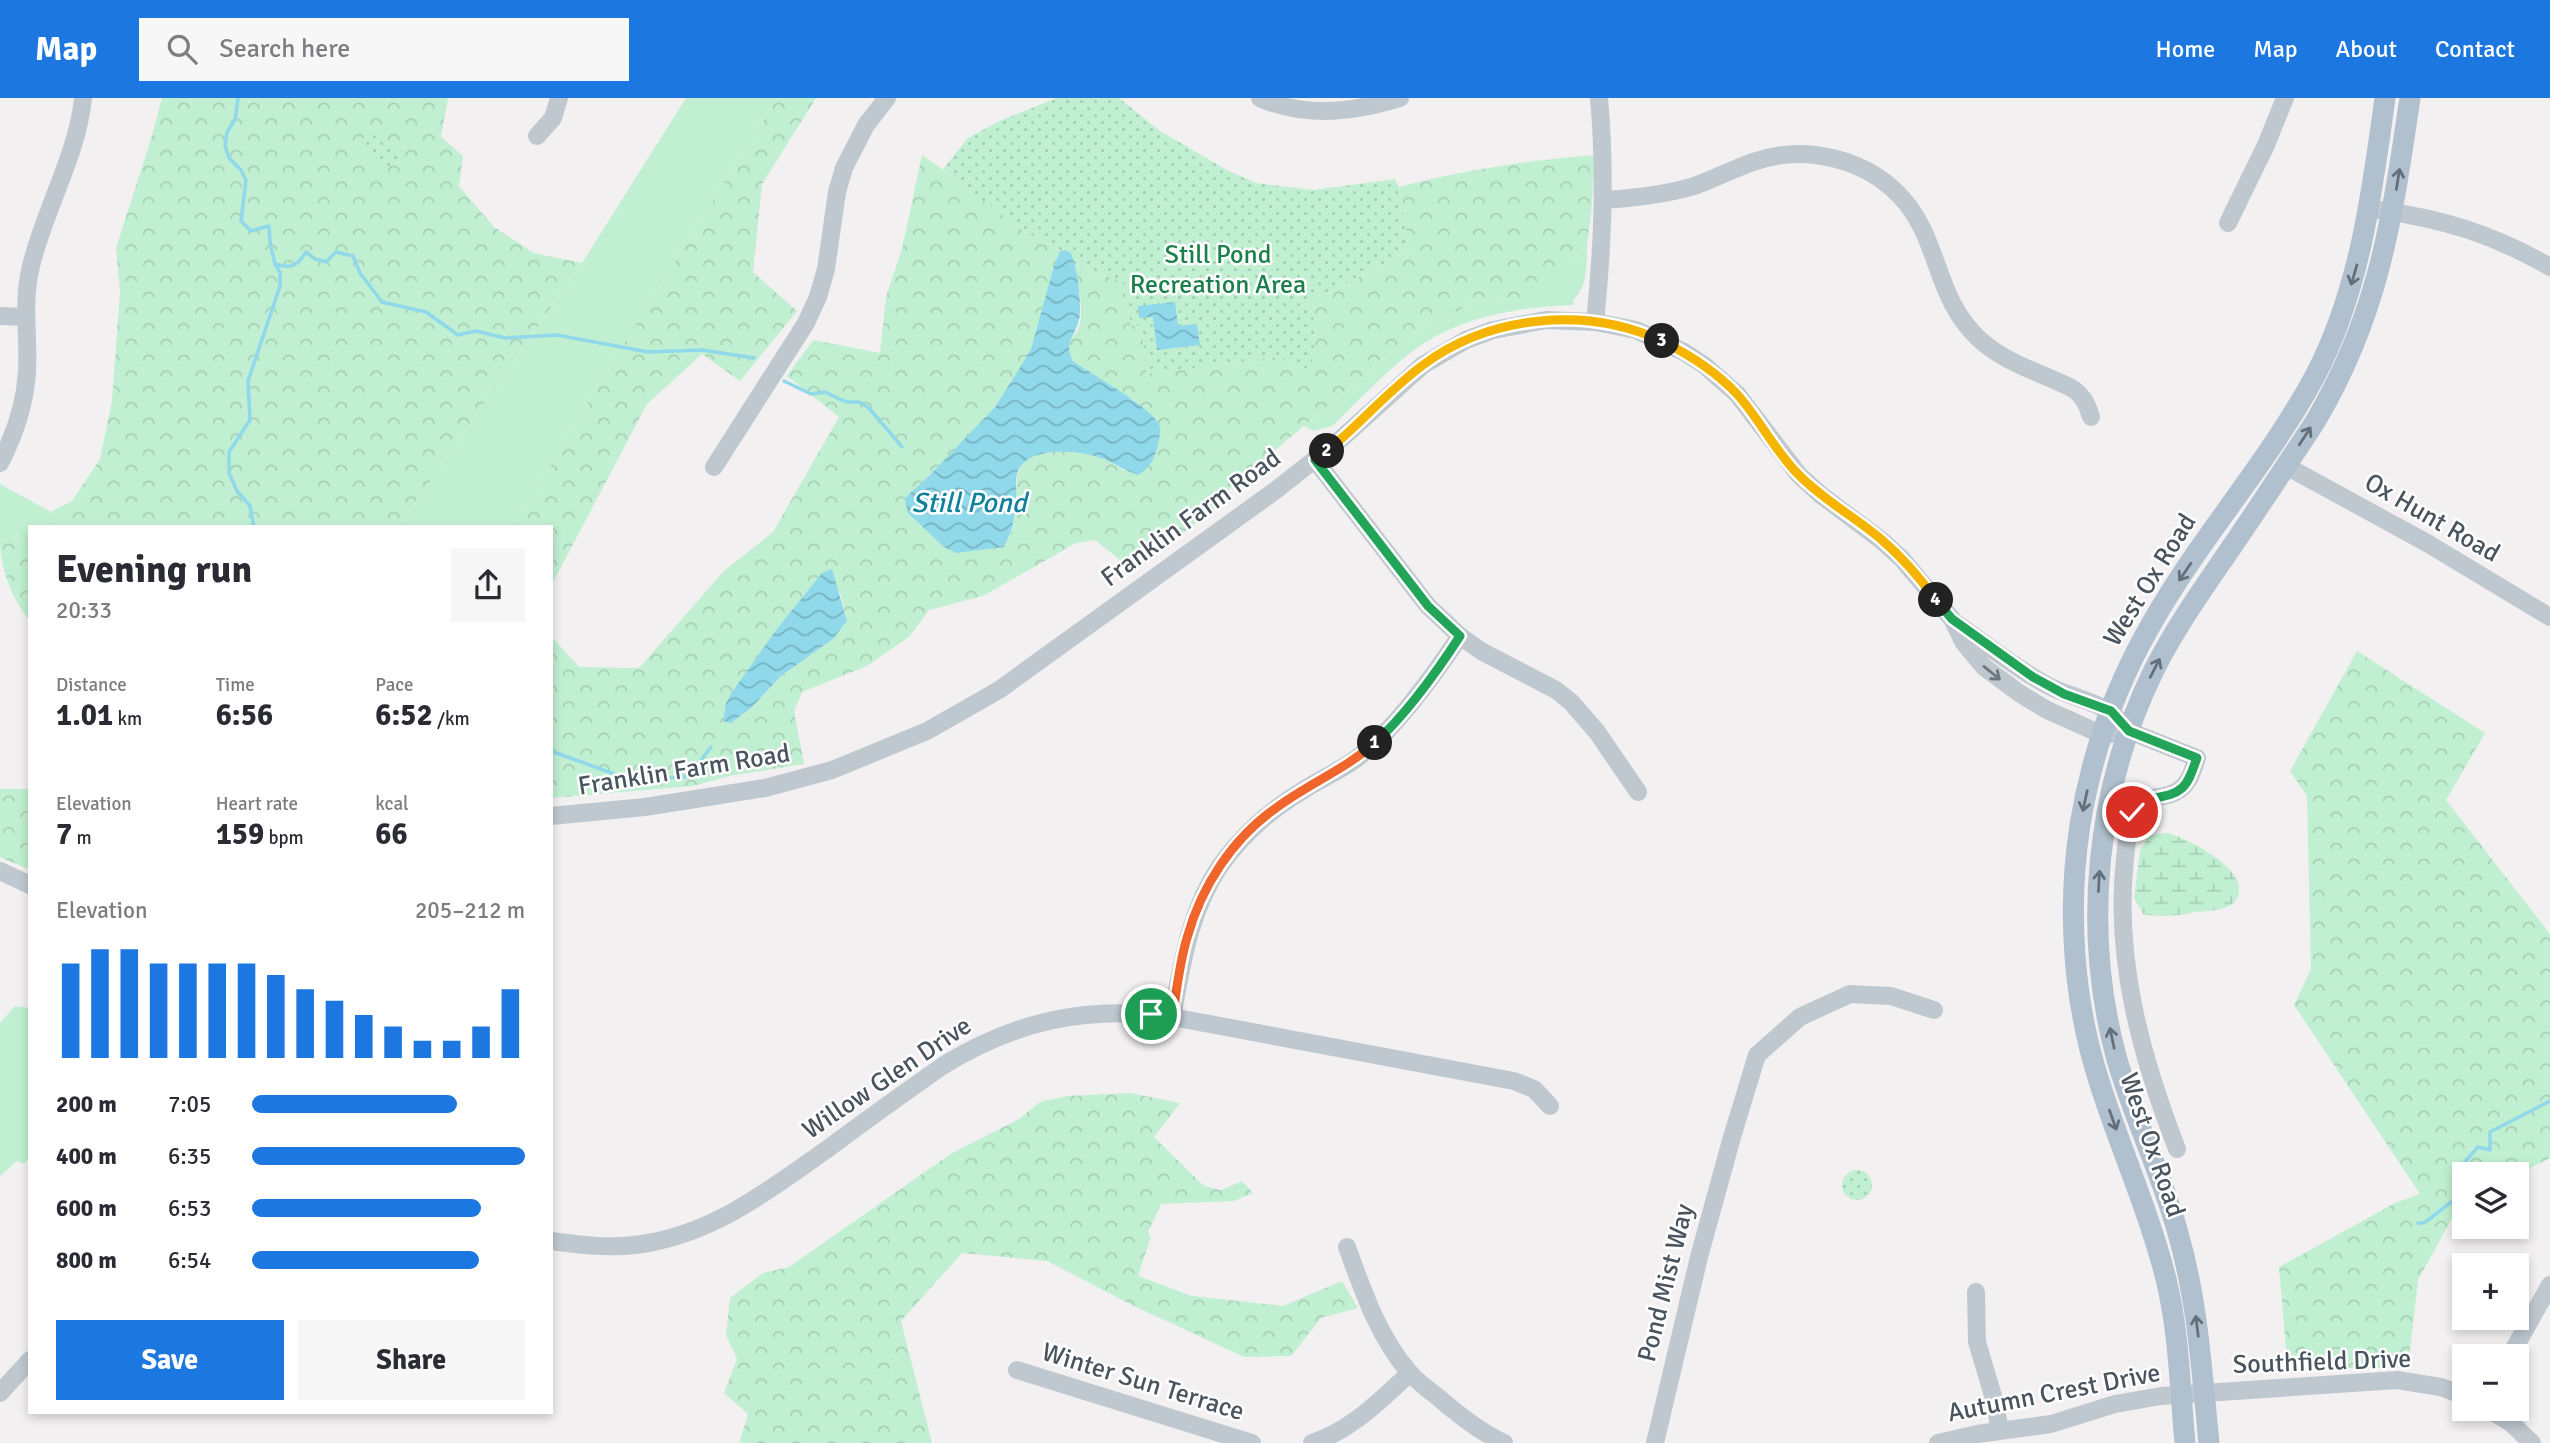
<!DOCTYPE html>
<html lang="en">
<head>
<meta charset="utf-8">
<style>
	:root { --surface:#fff; --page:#f7f7f7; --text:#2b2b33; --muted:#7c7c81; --accent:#1d77e0 }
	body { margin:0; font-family:Signika,sans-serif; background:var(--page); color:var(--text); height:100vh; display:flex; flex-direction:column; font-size:26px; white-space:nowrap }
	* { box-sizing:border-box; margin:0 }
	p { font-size:23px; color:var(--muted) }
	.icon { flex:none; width:38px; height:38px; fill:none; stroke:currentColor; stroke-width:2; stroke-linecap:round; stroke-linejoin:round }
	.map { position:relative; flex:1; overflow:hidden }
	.side { position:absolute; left:28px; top:427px; width:525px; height:889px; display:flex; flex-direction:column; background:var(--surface); border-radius:0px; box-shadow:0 4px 10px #0003 }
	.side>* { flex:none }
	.controls { position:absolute; left:2452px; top:1064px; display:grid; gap:14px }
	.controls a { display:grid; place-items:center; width:77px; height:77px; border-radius:0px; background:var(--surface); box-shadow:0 4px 10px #0003; font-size:35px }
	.pin { position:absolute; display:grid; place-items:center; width:60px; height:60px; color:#fff; margin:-30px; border:4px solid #fff; border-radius:50%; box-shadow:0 2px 7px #0007 }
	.km { position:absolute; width:35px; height:35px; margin:-18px; border-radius:50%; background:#222; color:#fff; font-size:19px; line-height:35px; text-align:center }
	.round { display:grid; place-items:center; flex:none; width:74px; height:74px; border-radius:0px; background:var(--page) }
	.head { display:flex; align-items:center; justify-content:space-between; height:119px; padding:0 28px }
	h1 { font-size:38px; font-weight:800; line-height:52px }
	.metrics { display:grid; grid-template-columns:repeat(3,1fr); gap:10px; height:119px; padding:7px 28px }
	.metrics div { display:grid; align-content:center }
	.metrics b { font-size:30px; font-weight:800 }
	.metrics small { font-size:19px; font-weight:400 }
	.metrics p { font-size:19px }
	.chart { height:196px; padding:14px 28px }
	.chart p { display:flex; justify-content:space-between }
	.chart svg { width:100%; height:126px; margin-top:7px; stroke:var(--accent); stroke-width:6 }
	.cta { display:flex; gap:14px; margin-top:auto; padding:14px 28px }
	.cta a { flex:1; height:80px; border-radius:0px; background:var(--accent); color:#fff; font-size:28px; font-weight:800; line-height:80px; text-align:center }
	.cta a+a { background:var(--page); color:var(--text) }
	ul { padding:0 28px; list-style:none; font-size:23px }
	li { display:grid; grid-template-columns:112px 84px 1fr; align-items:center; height:52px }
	li i { height:18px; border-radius:9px; background:var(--accent) }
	header { display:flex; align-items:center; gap:42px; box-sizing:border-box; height:98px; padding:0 35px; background:var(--accent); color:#fff }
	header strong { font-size:33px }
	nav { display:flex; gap:38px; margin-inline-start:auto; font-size:24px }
	.search { width:490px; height:63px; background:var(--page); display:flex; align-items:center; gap:18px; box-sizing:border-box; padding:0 24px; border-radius:0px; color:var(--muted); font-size:26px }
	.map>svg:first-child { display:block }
	.grass { fill:#c1efd1 }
	.forest { fill:url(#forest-crowns); fill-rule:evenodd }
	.wetland { fill:url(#wetland-marsh) }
	.park { fill:url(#park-dots) }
	.water { fill:url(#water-waves) }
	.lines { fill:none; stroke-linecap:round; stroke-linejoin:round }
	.stream { stroke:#8fd9ea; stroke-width:3.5 }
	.minor { stroke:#bfc8cf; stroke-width:18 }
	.major { stroke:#b1c0ce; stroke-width:21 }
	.oneway { stroke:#636f7a }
	.oneway2 { stroke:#6c7780 }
	.split-1-casing { stroke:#fff; stroke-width:14 }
	.split-2-casing { stroke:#fff; stroke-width:14 }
	.split-3-casing { stroke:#fff; stroke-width:14 }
	.split-4-casing { stroke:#fff; stroke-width:14 }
	.split-5-casing { stroke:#fff; stroke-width:14 }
	.split-1 { stroke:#f0652b; stroke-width:9 }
	.split-2 { stroke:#22a559; stroke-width:9 }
	.split-3 { stroke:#f5b400; stroke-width:9 }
	.split-4 { stroke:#f5b400; stroke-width:9 }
	.split-5 { stroke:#22a559; stroke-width:9 }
	.labels { text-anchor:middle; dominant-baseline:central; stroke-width:5; stroke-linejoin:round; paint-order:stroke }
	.park-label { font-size:26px; fill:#1a7f4a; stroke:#fff }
	.street-label { font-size:26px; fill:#49545e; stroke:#fff }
	.water-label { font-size:28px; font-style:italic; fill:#10819a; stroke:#fff }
</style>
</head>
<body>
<header>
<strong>Map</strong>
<div class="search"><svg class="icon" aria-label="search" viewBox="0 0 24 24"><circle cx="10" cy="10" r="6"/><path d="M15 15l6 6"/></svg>Search here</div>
<nav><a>Home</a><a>Map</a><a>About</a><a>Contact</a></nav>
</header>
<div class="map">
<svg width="2550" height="1345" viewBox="0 0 2550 1345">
	<defs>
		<pattern id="forest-crowns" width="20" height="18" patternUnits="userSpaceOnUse" patternTransform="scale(1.75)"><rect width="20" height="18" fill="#c1efd1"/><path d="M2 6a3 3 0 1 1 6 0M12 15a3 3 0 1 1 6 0" fill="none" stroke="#a7cfb6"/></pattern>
		<pattern id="wetland-marsh" width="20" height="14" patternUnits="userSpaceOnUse" patternTransform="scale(1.75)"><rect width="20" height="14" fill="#c1efd1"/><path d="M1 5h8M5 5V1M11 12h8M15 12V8" fill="none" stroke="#a7cfb6"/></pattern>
		<pattern id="park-dots" width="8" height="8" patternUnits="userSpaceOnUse" patternTransform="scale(1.75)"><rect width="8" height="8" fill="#c1efd1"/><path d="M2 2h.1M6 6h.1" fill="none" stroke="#a7cfb6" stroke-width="1.8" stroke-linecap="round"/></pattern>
		<pattern id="water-waves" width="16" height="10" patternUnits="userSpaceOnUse" patternTransform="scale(1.75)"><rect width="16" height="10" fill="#8fd9ea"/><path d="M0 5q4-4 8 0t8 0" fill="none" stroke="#77b3c1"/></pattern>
	</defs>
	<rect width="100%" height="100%" fill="#f3f0f1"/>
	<!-- grass -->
	<g class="grass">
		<path d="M 686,0 L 777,0 L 609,270 L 514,429 L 398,429 L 582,165 Z"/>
		<path d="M 1587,146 C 1587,165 1588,189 1573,202 L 1574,207 C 1524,209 1468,217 1424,245 C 1391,267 1362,300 1332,328 L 1314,333 L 1304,328 L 1432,220 L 1460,213 L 1469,203 L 1481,201 L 1498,204 L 1567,168 L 1576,161 Z"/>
		<path d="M 0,386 L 51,414 L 47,429 L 30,429 L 30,451 L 22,440 L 0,442 Z"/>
		<path d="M 15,908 L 30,910 L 30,1058 L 24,1066 L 17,1063 L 0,1078 L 0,925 Z"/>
	</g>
	<!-- forest -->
	<g class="forest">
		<path d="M 162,0 L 448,0 L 441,39 L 463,58 L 459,88 L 494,129 L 534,155 L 582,165 L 398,429 L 273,429 L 270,427 L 47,429 L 51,414 L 72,403 L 100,361 L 112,303 L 120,194 L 116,150 L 151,41 Z"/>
		<path d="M 777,0 L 816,0 L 762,86 L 753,174 L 797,213 L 740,283 L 702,256 L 647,306 L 551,488 L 551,429 L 514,429 L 609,270 Z"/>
		<path d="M 922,57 L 980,98 L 1024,133 L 1060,153 C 1047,184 1045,220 1031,251 C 1006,306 952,358 907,398 L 997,449 L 1004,449 C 1014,433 1016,415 1016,397 C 1017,390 1016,381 1018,375 C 1027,346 1079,353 1102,360 C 1110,363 1118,369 1126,373 L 1137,304 C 1122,295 1071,270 1068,253 C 1066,243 1076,237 1079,229 C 1085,211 1077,186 1075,169 L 1123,183 L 1131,227 L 1141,226 L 1147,275 L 1276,259 L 1309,271 C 1317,242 1319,230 1307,201 L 1331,194 L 1409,152 L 1399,89 C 1463,72 1529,62 1595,57 L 1591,118 L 1587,146 L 1576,161 L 1531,200 L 1498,204 L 1481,201 L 1469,203 L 1460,213 L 1432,220 L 1229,391 L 1225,402 L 1134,473 L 1095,442 L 1076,445 L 983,498 L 929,512 L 910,538 L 867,568 L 802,594 L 794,613 L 804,666 L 729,678 L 693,688 L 551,700 L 551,538 L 579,569 L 639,570 L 724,473 L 773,434 L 839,319 L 787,278 L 813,242 L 880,255 L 886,199 L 902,151 ZM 840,494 L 847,523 L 833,541 L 781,578 L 751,610 L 731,625 L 726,605 L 776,532 Z"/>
		<path d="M 22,440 L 30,451 L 30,523 C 12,502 0,470 0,442 Z"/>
		<path d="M 2357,553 L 2485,635 L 2446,702 L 2550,836 L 2550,1060 L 2517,1077 L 2464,1076 L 2464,1104 L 2460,1106 L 2418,1182 L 2408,1270 L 2353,1270 L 2288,1275 L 2279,1169 L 2395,1105 L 2420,1096 L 2294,907 L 2311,871 L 2307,698 L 2290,673 Z"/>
		<path d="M 0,691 L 30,691 L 30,772 L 0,759 Z"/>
		<path d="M 1130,995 L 1180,1005 L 1154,1039 L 1204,1088 L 1221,1092 L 1242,1083 L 1253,1095 L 1234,1103 L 1161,1106 L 1148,1134 L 1151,1139 L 1138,1178 L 1192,1198 L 1283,1208 L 1342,1183 L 1358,1210 L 1321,1220 L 1291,1258 L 1244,1259 L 1134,1208 L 1047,1163 L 962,1155 L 901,1223 L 932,1345 L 739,1345 L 748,1316 L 724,1295 L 737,1261 L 726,1237 L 730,1200 L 763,1175 L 789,1169 L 952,1055 L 1019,1021 L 1040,1004 L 1067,998 Z"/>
	</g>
	<!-- wetland -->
	<path class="wetland" d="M 2169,735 C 2190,742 2244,769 2239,795 C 2237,803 2231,808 2224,810 C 2216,813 2206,813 2197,814 C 2180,817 2161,820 2143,816 L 2134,800 L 2140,753 L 2148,739 L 2156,736 Z"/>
	<!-- park -->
	<g class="park">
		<path d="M 1057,0 L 1119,0 L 1160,33 L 1227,72 L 1256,85 L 1313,92 L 1395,81 L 1399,89 L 1409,152 L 1331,194 L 1307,201 C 1319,230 1317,242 1310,272 L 1276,259 L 1147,276 L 1141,227 L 1131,228 L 1123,183 L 1075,169 L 1065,152 L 1060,153 L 1024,133 L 943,71 L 968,40 L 999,23 Z"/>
		<path d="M 367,36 L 373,37 L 403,54 L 397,65 L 389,69 L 364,55 L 360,44 Z"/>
		<circle cx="1857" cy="1087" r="15"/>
	</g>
	<!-- water -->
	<g class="water">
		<path d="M 1065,152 L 1071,155 C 1077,171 1080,193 1080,211 C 1081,235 1061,242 1073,263 C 1089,275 1157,312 1160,329 C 1161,336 1158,344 1157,351 C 1153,363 1149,371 1138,377 C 1126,373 1115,366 1104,361 C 1082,352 1025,346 1017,376 C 1015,383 1017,391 1016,398 C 1016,416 1013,433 1004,449 L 956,455 L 944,449 L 908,415 L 905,403 L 907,398 L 930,377 L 995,309 L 1013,281 L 1031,251 L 1054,168 L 1060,153 Z"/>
		<path d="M 1175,204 L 1178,228 L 1197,226 L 1200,247 L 1157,252 L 1153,219 L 1139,220 L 1138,208 Z"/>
		<path d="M 832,471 L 847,523 L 833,541 L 781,578 L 751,610 L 731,625 L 723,623 L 726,605 L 732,594 L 776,532 L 822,475 Z"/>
	</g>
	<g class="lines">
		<!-- stream -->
		<g class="stream">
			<path d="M 238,0 L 235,22 L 227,34 L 225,48 L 229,60 L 241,72 L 246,82 L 241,123 L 251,133 L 269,128 L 270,144 L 275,166 L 280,174 L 280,188 L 248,283 L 250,322 L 229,354 L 229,375 L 237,393 L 250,408 L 254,429"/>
			<path d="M 275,166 C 291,171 297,168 306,154 L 315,161 L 326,164 L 336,154 L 353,158 L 360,175 L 382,204 L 426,214 L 458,237 L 476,233 L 505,240 L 557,237 L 648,254 L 702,252 L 754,260"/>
			<path d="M 784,283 L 811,296 L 825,294 L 846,304 L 859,304 L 869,310 L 902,349"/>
			<path d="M 551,653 L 620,678 L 644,682 L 684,679 L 692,674 L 711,649"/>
			<path d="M 2418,1125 L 2424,1125 L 2463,1095 L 2464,1065 L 2478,1049 L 2490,1052 L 2490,1034 L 2550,1003"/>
		</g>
		<!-- minor -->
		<g class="minor">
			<path d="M 1260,0 C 1304,20 1355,14 1400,0"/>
			<path d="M 537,38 L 553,20 L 559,0"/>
			<path d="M 1605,102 C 1634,100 1665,97 1694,88 C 1714,81 1733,71 1753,64 C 1806,45 1871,61 1907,106 C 1940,148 1936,200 1978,240 C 1999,260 2026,270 2052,281 C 2062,286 2072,288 2079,296 C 2086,303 2088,310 2091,319"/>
			<path d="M 2379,112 C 2443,121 2493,136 2550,169"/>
			<path d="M 2228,125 L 2266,47 L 2285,0"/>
			<path d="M 0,218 L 25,219"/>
			<path d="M 1595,224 C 1603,148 1606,76 1599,0"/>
			<path d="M 1315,362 L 1428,508 L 1460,538 L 1481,553 L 1556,592 L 1571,604 L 1597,634 L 1638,694"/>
			<path d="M 0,365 C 15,336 25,307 27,274 C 29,238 22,204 31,168 C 44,113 78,55 83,0"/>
			<path d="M 2286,368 L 2427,445 L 2550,519"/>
			<path d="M 714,369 L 806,225 L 818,199 L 826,171 L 837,94 L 844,70 L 866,27 L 887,0"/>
			<path d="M 1956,525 C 1986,546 2015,570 2047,587 C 2070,600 2102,603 2120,623"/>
			<path d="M 551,718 L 645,709 L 765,690 L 832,672 L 927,633 L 999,592 L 1276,392 L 1342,340 L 1423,267 L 1466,242 L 1493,232 L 1546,222 L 1595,224 L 1636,232 L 1684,254 L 1704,267 L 1737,296 L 1799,377 L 1821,397 L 1881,442 L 1902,461 L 1952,521 L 1964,545 L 1984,569 L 2019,595 L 2047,612 L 2103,637 L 2129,633 L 2197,660 C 2193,671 2190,685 2179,692 C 2165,703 2142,694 2133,713 C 2127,727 2127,745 2125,760 C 2114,861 2141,958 2177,1051"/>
			<path d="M 0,773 L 30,787"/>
			<path d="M 1172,919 C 1182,866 1189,814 1220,768 C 1242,737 1270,712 1302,693 C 1320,681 1340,673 1357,660 C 1395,632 1434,577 1460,538"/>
			<path d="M 551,1143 C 581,1147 612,1151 642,1146 C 714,1135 768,1093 826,1052 C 865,1023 904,995 944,967 C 1016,923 1087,907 1172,919 L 1514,983 L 1534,991 L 1550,1008"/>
			<path d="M 1347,1149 C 1363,1193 1378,1238 1409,1274 C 1419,1286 1434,1295 1446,1306 C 1464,1321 1482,1335 1504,1345"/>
			<path d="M 1976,1194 L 1977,1244 L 1994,1301 L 2000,1332"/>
			<path d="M 2510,1258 L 2550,1187"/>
			<path d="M 1017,1272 L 1252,1345"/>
			<path d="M 0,1295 L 30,1262"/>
			<path d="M 2488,1311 L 2511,1325 L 2532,1345"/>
			<path d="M 1312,1345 C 1352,1332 1379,1303 1410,1275"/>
			<path d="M 1655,1345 L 1699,1159 L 1732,1039 L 1757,957 L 1800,919 L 1850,896 L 1891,898 L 1934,912"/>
			<path d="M 1938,1345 L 1977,1336 L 2051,1326 L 2115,1306 L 2161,1298 L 2397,1282 L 2441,1289 L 2464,1298"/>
		</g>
		<!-- major -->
		<g class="major">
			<path d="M 2185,1345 C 2180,1291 2179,1234 2166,1181 C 2149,1113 2120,1050 2099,983 C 2073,902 2067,811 2080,727 C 2091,659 2115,590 2149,530 C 2198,442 2267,367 2315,278 C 2360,192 2372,95 2385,0"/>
			<path d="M 2209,1345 C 2202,1276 2198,1206 2179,1139 C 2163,1077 2133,1020 2116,958 C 2082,831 2096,690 2154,572 C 2176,528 2205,488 2233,447 C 2261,406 2288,365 2315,324 C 2379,216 2392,122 2410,0"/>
		</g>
	</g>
	<!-- one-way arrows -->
	<defs><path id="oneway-shaft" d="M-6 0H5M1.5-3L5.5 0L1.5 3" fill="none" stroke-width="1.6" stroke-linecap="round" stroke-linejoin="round" transform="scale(1.75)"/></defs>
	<g class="oneway">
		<use href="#oneway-shaft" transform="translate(2398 81) rotate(-81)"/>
		<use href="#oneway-shaft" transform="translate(2354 177) rotate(106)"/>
		<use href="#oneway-shaft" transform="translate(2305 338) rotate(-57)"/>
		<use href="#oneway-shaft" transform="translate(2185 474) rotate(124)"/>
		<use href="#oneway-shaft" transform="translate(2155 570) rotate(-63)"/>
		<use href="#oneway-shaft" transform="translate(2085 703) rotate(102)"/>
		<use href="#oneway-shaft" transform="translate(2099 783) rotate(-87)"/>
		<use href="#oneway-shaft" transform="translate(2112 940) rotate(-102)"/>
		<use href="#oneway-shaft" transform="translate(2113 1022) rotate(70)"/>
		<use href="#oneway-shaft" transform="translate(2197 1228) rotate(-97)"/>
	</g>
	<use class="oneway2" href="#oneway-shaft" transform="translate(1992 575) rotate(39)"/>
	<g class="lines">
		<defs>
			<path id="split-1" d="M 1151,916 L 1172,919 C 1177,893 1179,866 1187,840 C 1201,789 1232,741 1276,710 C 1308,686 1344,672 1375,645"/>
			<path id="split-2" d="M 1327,353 L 1315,362 L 1428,508 L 1460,538 C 1436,575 1407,615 1375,645"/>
			<path id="split-3" d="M 1327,353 C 1360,326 1388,293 1423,267 C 1490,217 1586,208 1662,243"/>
			<path id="split-4" d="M 1662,243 C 1690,257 1715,273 1736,295 C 1759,320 1774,352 1798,376 C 1823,402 1855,419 1882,442 C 1903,460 1920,480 1936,502"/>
			<path id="split-5" d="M 1936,502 L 1952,521 L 2033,579 L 2064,596 L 2111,613 L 2129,633 L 2197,660 C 2193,670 2190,683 2182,690 C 2166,704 2145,694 2132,714"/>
		</defs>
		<!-- split-1 casing -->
		<use href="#split-1" class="split-1-casing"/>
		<!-- split-2 casing -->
		<use href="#split-2" class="split-2-casing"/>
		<!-- split-3 casing -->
		<use href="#split-3" class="split-3-casing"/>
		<!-- split-4 casing -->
		<use href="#split-4" class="split-4-casing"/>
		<!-- split-5 casing -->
		<use href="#split-5" class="split-5-casing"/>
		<!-- split-1 -->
		<use href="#split-1" class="split-1"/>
		<!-- split-2 -->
		<use href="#split-2" class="split-2"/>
		<!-- split-3 -->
		<use href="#split-3" class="split-3"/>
		<!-- split-4 -->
		<use href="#split-4" class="split-4"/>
		<!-- split-5 -->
		<use href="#split-5" class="split-5"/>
	</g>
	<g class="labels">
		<!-- park labels -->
		<g class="park-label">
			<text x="1218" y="157">Still Pond<tspan x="1218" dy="30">Recreation Area</tspan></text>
		</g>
		<!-- street labels -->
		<g class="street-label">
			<text transform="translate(1191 420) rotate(-36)">Franklin Farm Road</text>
			<text transform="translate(2432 420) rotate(30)">Ox Hunt Road</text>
			<text transform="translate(2150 482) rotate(-58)">West Ox Road</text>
			<text transform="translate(684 672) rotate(-9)">Franklin Farm Road</text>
			<text transform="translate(887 980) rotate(-34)">Willow Glen Drive</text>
			<text transform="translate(2152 1047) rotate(71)">West Ox Road</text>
			<text transform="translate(1666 1185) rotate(-76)">Pond Mist Way</text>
			<text transform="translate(2322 1264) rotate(-2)">Southfield Drive</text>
			<text transform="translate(1143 1284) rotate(17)">Winter Sun Terrace</text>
			<text transform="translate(2054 1295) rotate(-11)">Autumn Crest Drive</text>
		</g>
		<!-- water labels -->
		<g class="water-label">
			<text x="969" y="405">Still Pond</text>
		</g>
	</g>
</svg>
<div class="controls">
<a><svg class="icon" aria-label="layers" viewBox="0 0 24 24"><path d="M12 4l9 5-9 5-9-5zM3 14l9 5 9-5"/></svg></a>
<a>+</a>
<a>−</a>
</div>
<div class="pin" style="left:1151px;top:916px;background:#1e9e55"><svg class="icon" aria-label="arrive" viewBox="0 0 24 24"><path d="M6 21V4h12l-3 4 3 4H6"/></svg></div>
<div class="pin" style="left:2132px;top:714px;background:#d93025"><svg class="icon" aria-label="check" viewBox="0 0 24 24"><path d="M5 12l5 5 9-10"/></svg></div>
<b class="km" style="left:1375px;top:645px">1</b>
<b class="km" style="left:1327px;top:353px">2</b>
<b class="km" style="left:1662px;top:243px">3</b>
<b class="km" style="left:1936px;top:502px">4</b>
<section class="side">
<div class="head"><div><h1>Evening run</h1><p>20:33</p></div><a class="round"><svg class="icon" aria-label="share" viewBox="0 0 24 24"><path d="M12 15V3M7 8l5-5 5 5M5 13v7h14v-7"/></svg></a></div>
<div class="metrics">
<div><p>Distance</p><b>1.01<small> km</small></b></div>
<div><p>Time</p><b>6:56</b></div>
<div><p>Pace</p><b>6:52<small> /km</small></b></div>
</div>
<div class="metrics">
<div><p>Elevation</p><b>7<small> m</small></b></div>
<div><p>Heart rate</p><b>159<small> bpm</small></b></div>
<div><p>kcal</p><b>66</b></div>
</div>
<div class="chart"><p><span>Elevation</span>205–212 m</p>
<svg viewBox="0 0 160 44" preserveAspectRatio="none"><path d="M5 44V11M15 44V6M25 44V6M35 44V11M45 44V11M55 44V11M65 44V11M75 44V15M85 44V20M95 44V24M105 44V29M115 44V33M125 44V38M135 44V38M145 44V33M155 44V20"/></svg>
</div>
<ul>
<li><b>200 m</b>7:05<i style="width:75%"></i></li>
<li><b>400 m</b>6:35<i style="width:100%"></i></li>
<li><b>600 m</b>6:53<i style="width:84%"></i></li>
<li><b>800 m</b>6:54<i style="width:83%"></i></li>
</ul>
<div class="cta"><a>Save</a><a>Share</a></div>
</section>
</div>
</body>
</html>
